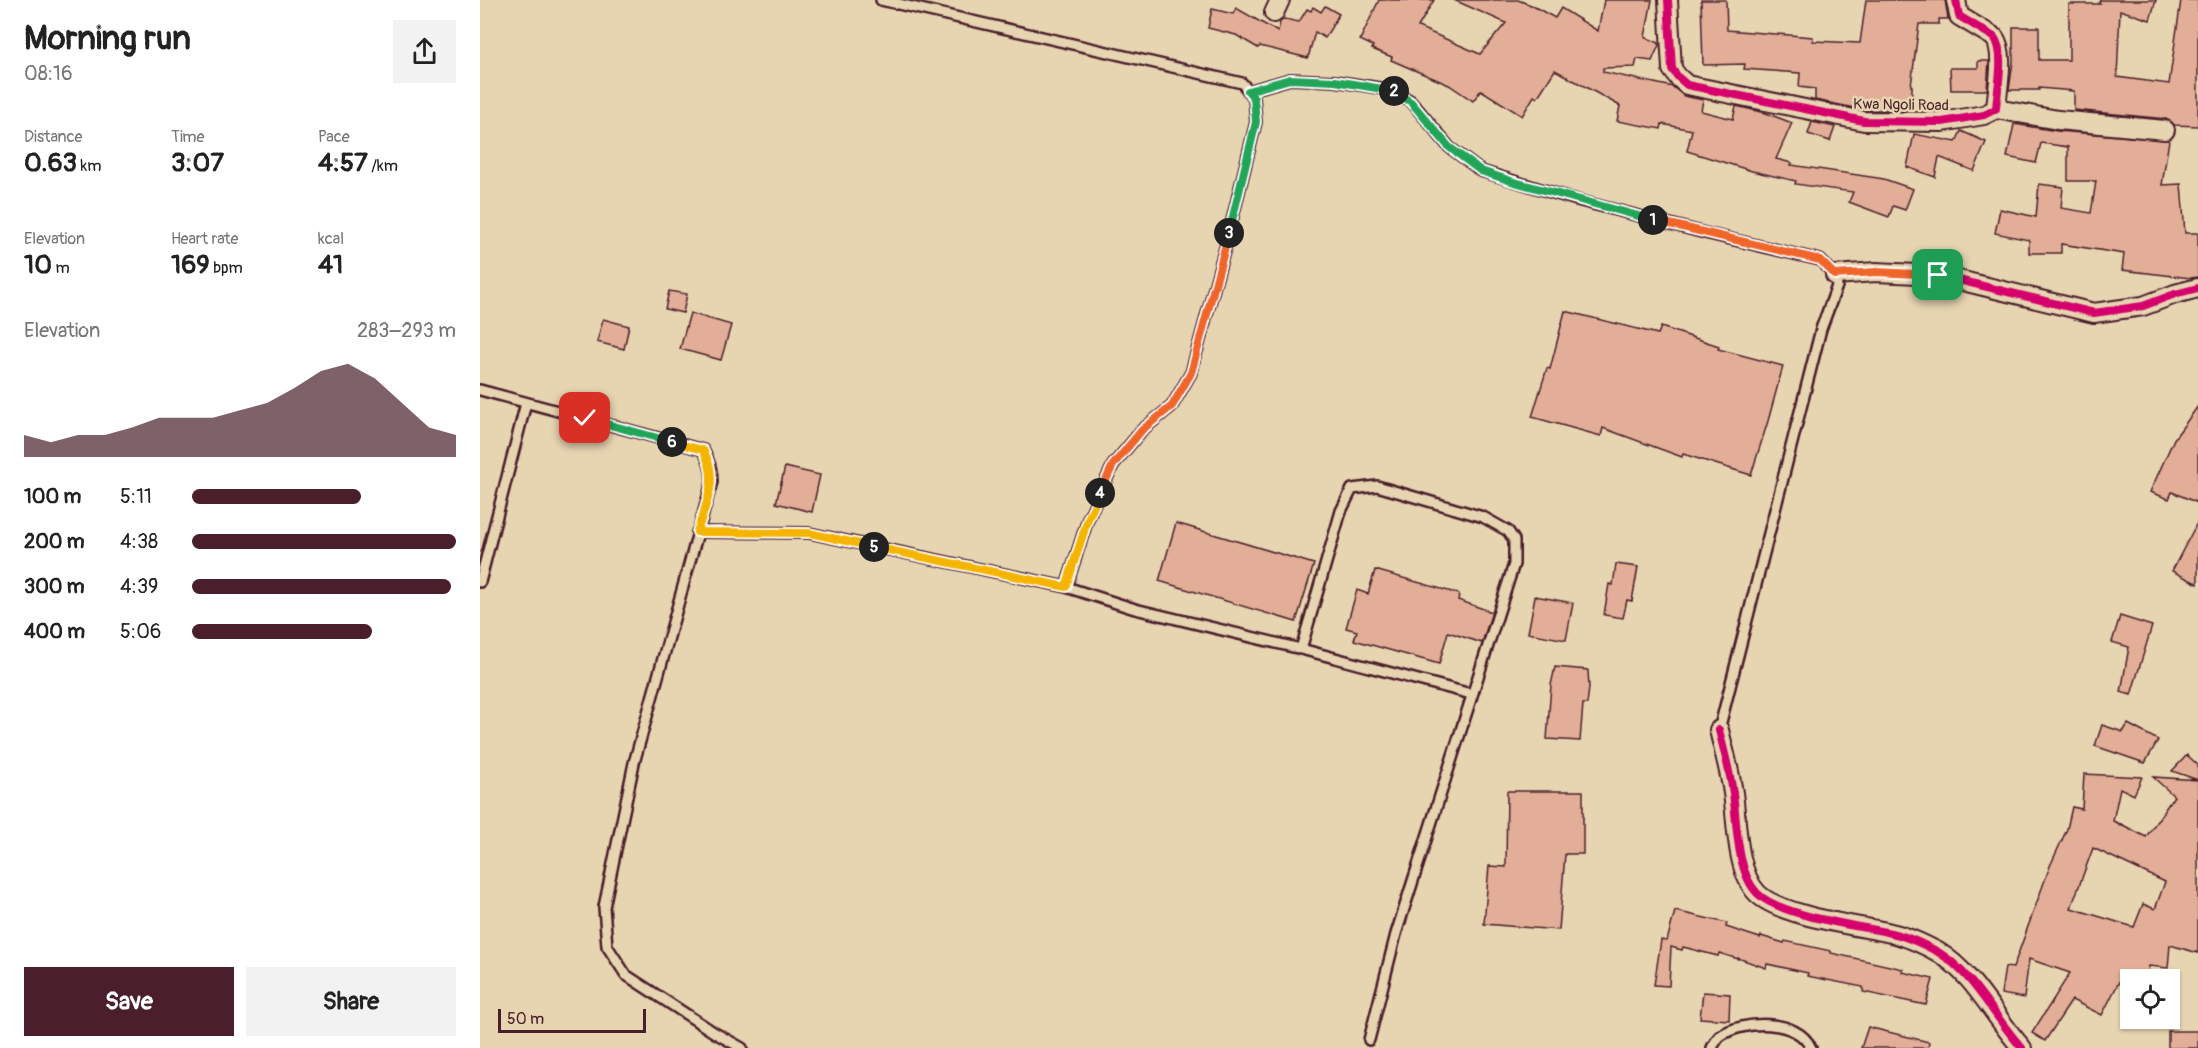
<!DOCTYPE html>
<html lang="en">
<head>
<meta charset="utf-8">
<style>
	:root { --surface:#fff; --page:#f2f2f2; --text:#222; --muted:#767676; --accent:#4a1f2b }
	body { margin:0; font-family:Pangolin,sans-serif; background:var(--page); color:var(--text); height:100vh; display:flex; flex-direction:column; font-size:22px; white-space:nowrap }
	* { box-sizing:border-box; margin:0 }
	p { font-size:20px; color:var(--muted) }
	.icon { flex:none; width:33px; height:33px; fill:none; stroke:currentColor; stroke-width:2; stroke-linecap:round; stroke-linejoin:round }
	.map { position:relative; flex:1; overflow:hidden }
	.sheet { display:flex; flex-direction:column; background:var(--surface); width:480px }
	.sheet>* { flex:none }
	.tools { position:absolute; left:1640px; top:969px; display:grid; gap:12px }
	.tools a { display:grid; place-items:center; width:60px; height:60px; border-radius:0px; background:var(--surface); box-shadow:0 2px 4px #0004; font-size:30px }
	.scale { position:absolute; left:18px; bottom:15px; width:148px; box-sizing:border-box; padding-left:6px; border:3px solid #4a1f2b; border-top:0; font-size:16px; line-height:21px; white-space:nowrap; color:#4a1f2b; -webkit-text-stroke:4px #e7d5b2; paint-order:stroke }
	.pin { position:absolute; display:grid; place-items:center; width:51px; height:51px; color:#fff; margin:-26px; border-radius:12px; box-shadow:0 3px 9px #0006 }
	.km { position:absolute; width:30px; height:30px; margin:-15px; border-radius:50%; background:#222; color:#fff; font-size:16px; line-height:30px; text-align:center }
	.round { display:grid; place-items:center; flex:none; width:63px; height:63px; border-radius:0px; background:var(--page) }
	.headline { display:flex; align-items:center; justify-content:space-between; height:102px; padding:0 24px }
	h1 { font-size:33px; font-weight:700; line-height:45px }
	.stats { display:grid; grid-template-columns:repeat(3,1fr); gap:9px; height:102px; padding:6px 24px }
	.stats div { display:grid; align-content:center }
	.stats b { font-size:26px; font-weight:700 }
	.stats small { font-size:16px; font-weight:400 }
	.stats p { font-size:16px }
	.chart { height:168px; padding:12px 24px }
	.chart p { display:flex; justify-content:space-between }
	.chart svg { width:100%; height:108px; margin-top:6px; fill:var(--accent); opacity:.7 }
	.button { display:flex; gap:12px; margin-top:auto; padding:12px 24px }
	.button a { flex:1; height:69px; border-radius:0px; background:var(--accent); color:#fff; font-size:24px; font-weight:700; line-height:69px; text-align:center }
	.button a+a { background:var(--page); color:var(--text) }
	ul { padding:0 24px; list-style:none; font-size:20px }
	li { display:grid; grid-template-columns:96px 72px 1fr; align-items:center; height:45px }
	li i { height:15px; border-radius:8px; background:var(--accent) }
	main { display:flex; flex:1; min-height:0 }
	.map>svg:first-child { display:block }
	.building { fill:#e3ae97; stroke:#4a1f2b; stroke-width:1.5; fill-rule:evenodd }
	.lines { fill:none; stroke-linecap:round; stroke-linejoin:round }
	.service-casing { stroke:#4a1f2b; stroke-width:14 }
	.minor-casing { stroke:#4a1f2b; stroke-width:22 }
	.service { stroke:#e7d5b2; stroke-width:9 }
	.minor { stroke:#e7d5b2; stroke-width:18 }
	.cycleway-casing { stroke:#e7d5b2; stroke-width:11 }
	.cycleway { stroke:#d6006c; stroke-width:8 }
	.split-1-casing { stroke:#fff; stroke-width:12 }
	.split-2-casing { stroke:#fff; stroke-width:12 }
	.split-3-casing { stroke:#fff; stroke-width:12 }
	.split-4-casing { stroke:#fff; stroke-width:12 }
	.split-5-casing { stroke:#fff; stroke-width:12 }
	.split-6-casing { stroke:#fff; stroke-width:12 }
	.split-7-casing { stroke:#fff; stroke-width:12 }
	.split-1 { stroke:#f0652b; stroke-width:8 }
	.split-2 { stroke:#22a559; stroke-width:8 }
	.split-3 { stroke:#22a559; stroke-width:8 }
	.split-4 { stroke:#f0652b; stroke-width:8 }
	.split-5 { stroke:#f5b400; stroke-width:8 }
	.split-6 { stroke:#f5b400; stroke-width:8 }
	.split-7 { stroke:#22a559; stroke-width:8 }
	.labels { text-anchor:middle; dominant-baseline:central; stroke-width:5; stroke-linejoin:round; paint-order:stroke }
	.street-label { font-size:15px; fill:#4a1f2b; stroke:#e7d5b2 }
</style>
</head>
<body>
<main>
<section class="sheet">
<div class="headline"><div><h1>Morning run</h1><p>08:16</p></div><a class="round"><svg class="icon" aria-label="share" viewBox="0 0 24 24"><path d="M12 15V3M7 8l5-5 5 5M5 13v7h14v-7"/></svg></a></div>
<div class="stats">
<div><p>Distance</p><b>0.63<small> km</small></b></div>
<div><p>Time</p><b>3:07</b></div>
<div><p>Pace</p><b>4:57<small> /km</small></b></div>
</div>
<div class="stats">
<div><p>Elevation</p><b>10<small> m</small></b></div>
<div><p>Heart rate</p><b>169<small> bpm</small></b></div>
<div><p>kcal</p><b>41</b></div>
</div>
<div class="chart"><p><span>Elevation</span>283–293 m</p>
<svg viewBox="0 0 160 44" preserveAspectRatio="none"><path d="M0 44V35L10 38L20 35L30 35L40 32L50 28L60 28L70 28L80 25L90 22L100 16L110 9L120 6L130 12L140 22L150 32L160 35V44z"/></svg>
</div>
<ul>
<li><b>100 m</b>5:11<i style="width:64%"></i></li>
<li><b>200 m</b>4:38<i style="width:100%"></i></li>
<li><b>300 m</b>4:39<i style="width:98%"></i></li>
<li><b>400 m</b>5:06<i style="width:68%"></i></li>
</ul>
<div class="button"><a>Save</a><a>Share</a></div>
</section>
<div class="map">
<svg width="1718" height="1048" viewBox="0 0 1718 1048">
	<rect width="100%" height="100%" fill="#e7d5b2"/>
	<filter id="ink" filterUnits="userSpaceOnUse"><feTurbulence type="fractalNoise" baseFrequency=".0167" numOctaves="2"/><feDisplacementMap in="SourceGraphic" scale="12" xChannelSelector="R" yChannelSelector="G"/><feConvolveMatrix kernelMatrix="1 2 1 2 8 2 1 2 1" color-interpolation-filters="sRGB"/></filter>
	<g filter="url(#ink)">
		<!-- building -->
		<g class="building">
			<path d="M 899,0 L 954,0 L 938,27 L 1000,54 L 1026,23 L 974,0 L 1038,0 L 1051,5 L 1075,18 L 1081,8 L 1118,31 L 1124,0 L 1172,0 L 1165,37 L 1179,43 L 1179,45 L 1172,61 L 1157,59 L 1155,67 L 1123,68 L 1123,72 L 1193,87 L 1204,96 L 1223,100 L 1221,111 L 1253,119 L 1256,106 L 1286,113 L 1312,123 L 1296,159 L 1312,163 L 1311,165 L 1404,179 L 1433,189 L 1425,210 L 1413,206 L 1409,217 L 1369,202 L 1373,192 L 1315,184 L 1316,181 L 1272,171 L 1207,151 L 1212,130 L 1182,124 L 1181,129 L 1137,121 L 1140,106 L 1075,70 L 1057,98 L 1054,96 L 1042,116 L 1001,90 L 993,101 L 969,85 L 911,60 L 912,57 L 892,49 L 893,46 L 880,40 Z"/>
			<path d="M 1221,0 L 1246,0 L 1247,30 L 1333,37 L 1333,41 L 1380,43 L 1386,0 L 1465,0 L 1468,19 L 1459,19 L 1459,24 L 1439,24 L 1431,86 L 1432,86 L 1432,102 L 1409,102 L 1428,110 L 1385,110 L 1335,100 L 1335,89 L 1319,87 L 1320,73 L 1264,69 L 1265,64 L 1223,65 Z"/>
			<path d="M 1620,0 L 1676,0 L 1670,20 L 1640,10 L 1637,77 L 1689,84 L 1701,0 L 1718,0 L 1718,126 L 1695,125 L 1686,119 L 1594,110 L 1594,91 L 1559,88 L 1559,90 L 1529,90 L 1533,62 L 1533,27 L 1559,27 L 1559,60 L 1589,60 L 1589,4 L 1621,4 L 1619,3 Z"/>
			<path d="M 845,6 L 859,14 L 845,38 L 835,32 L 828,58 L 780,46 L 778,48 L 756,35 L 728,28 L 732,9 L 753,14 L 756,8 L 798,32 L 800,22 L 804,19 L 819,22 L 827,9 L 831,11 L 833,7 L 841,12 Z"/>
			<path d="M 1498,61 L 1509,61 L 1507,90 L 1471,90 L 1470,68 L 1498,68 Z"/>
			<path d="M 1332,122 L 1355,127 L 1350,141 L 1328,134 Z"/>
			<path d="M 1534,124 L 1577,131 L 1689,140 L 1682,185 L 1701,184 L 1705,233 L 1718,233 L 1718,277 L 1711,278 L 1642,270 L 1644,254 L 1581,244 L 1581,253 L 1549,253 L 1549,240 L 1515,233 L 1520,209 L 1556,217 L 1559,184 L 1583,187 L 1581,208 L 1611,213 L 1616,181 L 1588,181 L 1588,147 L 1561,143 L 1556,163 L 1527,157 Z"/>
			<path d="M 1481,131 L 1506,142 L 1494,171 L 1459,157 L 1455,177 L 1427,167 L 1434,134 L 1476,142 Z"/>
			<path d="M 189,291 L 207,294 L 203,313 L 185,309 Z"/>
			<path d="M 1085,311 L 1178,334 L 1181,327 L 1239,346 L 1238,349 L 1303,366 L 1288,421 L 1271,475 L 1203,454 L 1202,457 L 1123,428 L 1121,436 L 1052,417 L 1067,368 L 1070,369 Z"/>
			<path d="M 210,313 L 251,325 L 241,360 L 200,349 Z"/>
			<path d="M 123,319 L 149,326 L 144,349 L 117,342 Z"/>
			<path d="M 1718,406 L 1718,503 L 1692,492 L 1689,499 L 1670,492 L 1694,439 Z"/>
			<path d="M 305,467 L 340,475 L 332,512 L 296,503 Z"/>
			<path d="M 1718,521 L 1718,584 L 1692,571 Z"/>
			<path d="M 696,523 L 834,564 L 816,622 L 679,581 Z"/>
			<path d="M 1136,564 L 1158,567 L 1152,601 L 1147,600 L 1143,618 L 1124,615 L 1129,584 L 1133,585 Z"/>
			<path d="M 895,570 L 979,594 L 978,600 L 1012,612 L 1002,643 L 968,632 L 959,664 L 874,640 L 877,631 L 866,628 L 877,590 L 888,594 Z"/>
			<path d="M 1055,596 L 1093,603 L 1086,640 L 1048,633 Z"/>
			<path d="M 1640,616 L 1672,626 L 1651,695 L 1641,692 L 1649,647 L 1632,642 Z"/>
			<path d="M 1075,667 L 1108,670 L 1109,688 L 1107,704 L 1103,704 L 1100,741 L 1067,739 L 1071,685 Z"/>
			<path d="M 1648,724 L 1678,740 L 1665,763 L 1615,746 L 1622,725 L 1643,732 Z"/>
			<path d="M 1707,755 L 1718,765 L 1718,953 L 1690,945 L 1688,968 L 1669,966 L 1668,974 L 1642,976 L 1622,1015 L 1592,1000 L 1565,1041 L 1552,1033 L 1590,973 L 1549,959 L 1544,998 L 1521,994 L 1525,967 L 1533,968 L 1570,866 L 1587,829 L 1592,807 L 1602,809 L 1604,774 L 1662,777 L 1654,795 L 1640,788 L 1633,821 L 1640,824 L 1639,826 L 1641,824 L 1666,837 L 1694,796 L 1673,777 L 1718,780 L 1692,771 ZM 1613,848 L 1685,882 L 1675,909 L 1663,904 L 1654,927 L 1591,908 Z"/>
			<path d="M 1027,791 L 1103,791 L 1103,854 L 1085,854 L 1079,930 L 1004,924 L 1009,866 L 1026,867 Z"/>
			<path d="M 1195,911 L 1247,923 L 1246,927 L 1280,938 L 1281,936 L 1304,943 L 1305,941 L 1351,951 L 1351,953 L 1423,969 L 1422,972 L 1453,979 L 1446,1005 L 1383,992 L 1383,987 L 1327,976 L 1328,973 L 1287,964 L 1286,968 L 1258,958 L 1258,959 L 1239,953 L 1238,956 L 1203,947 L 1202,950 L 1191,947 L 1189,986 L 1174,985 L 1181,940 L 1187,941 Z"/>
			<path d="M 1223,992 L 1250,994 L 1249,1020 L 1220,1018 Z"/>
			<path d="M 1388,1027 L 1449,1042 L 1448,1048 L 1381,1048 Z"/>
			<rect x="1688" y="1031" width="30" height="17"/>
		</g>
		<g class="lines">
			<defs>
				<g id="service">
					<path d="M 401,0 L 762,83 L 774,98 L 776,122 L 749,233 L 711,373 L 692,406 L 662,430 L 633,465 L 608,519 L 586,587"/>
					<path d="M 768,91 L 810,79 L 855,81 L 912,90 L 931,101 L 969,147 L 1001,171 L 1097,200 L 1225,233 L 1340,260 L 1355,275 L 1357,286 L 1341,329 L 1239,730"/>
					<path d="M 0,390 L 223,450 C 230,461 232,470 232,482 L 154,763 L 124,907 L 127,946 L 146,975 L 235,1033 L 262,1048"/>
					<path d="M 217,532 L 329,533 L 586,587 L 655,609 L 821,649 L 991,694"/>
					<path d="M 0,582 L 46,403"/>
					<path d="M 821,649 L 861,511 L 872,489 L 897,486 L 1003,517 L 1028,531 L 1034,540 L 1034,564 L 916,934 L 889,1040"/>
					<path d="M 1232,1048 C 1234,1044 1237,1039 1240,1036 C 1263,1020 1318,1018 1331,1048"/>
				</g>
				<g id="minor">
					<path d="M 1188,0 L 1192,69 L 1198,77 L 1207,85 L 1384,121 L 1462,122 L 1504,115 L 1516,109 C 1517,90 1526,52 1514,37 L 1479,16 L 1476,0"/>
					<path d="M 794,13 L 800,0"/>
					<path d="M 1516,109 L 1578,120 L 1685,130"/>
					<path d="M 1355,275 L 1396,272 L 1458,275 L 1614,313 L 1663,306 L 1695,294 L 1718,288"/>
					<path d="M 1239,730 C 1244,751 1250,772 1253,793 C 1257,821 1256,871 1277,893 C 1299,916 1380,926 1411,933 C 1426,936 1445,945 1458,952 C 1494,974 1514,1017 1542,1048"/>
				</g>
			</defs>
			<!-- service casing -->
			<use href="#service" class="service-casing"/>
			<!-- minor casing -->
			<use href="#minor" class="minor-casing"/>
			<!-- service -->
			<use href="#service" class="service"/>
			<!-- minor -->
			<use href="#minor" class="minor"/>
			<defs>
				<g id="cycleway">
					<path d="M 1188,0 L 1192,69 L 1198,77 L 1207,85 L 1384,121 L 1462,122 L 1504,115 L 1516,109 C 1517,90 1526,52 1514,37 L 1479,16 L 1476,0"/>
					<path d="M 1355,275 L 1396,272 L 1458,275 L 1614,313 L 1663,306 L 1695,294 L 1718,288"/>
					<path d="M 1239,730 C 1244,751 1250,772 1253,793 C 1257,821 1256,871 1277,893 C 1299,916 1380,926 1411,933 C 1426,936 1445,945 1458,952 C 1494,974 1514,1017 1542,1048"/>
				</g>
			</defs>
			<!-- cycleway casing -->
			<use href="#cycleway" class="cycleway-casing"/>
			<!-- cycleway -->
			<use href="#cycleway" class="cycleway"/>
		</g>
	</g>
	<g class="lines" filter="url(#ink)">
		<defs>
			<path id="split-1" d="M 1173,220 L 1340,260 L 1355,275 L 1396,272 L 1458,275"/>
			<path id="split-2" d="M 914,91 L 931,102 L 969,147 L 1001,171 L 1031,181 L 1173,220"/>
			<path id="split-3" d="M 749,233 L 776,122 L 774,98 L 768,91 L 810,79 L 855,81 L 914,91"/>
			<path id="split-4" d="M 620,493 L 633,465 L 662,430 L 692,406 L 711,373 L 749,233"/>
			<path id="split-5" d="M 394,547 L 586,587 L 608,519 L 620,493"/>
			<path id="split-6" d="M 192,442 L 223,450 C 240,479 226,503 217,532 L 329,533 L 394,547"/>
			<path id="split-7" d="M 105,418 L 192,442"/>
		</defs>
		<!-- split-1 casing -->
		<use href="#split-1" class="split-1-casing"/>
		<!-- split-2 casing -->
		<use href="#split-2" class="split-2-casing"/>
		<!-- split-3 casing -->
		<use href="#split-3" class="split-3-casing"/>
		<!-- split-4 casing -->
		<use href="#split-4" class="split-4-casing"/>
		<!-- split-5 casing -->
		<use href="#split-5" class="split-5-casing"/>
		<!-- split-6 casing -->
		<use href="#split-6" class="split-6-casing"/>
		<!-- split-7 casing -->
		<use href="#split-7" class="split-7-casing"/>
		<!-- split-1 -->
		<use href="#split-1" class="split-1"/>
		<!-- split-2 -->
		<use href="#split-2" class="split-2"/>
		<!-- split-3 -->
		<use href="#split-3" class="split-3"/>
		<!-- split-4 -->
		<use href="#split-4" class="split-4"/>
		<!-- split-5 -->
		<use href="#split-5" class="split-5"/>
		<!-- split-6 -->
		<use href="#split-6" class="split-6"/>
		<!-- split-7 -->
		<use href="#split-7" class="split-7"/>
	</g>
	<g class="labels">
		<!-- street labels -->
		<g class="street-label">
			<text transform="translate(1421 105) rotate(1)">Kwa Ngoli Road</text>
		</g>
	</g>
</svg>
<div class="tools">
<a><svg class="icon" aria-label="locate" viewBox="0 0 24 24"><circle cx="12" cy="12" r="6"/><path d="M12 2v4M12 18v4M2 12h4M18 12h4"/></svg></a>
</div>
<div class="scale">50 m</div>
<div class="pin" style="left:1458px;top:275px;background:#1e9e55"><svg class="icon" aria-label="arrive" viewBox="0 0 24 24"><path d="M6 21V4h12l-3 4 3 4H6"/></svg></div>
<div class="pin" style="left:105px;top:418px;background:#d93025"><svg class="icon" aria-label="check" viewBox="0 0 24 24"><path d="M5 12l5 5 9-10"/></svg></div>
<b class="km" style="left:1173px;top:220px">1</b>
<b class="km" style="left:914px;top:91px">2</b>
<b class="km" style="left:749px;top:233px">3</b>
<b class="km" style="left:620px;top:493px">4</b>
<b class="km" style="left:394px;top:547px">5</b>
<b class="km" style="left:192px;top:442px">6</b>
</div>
</main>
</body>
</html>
